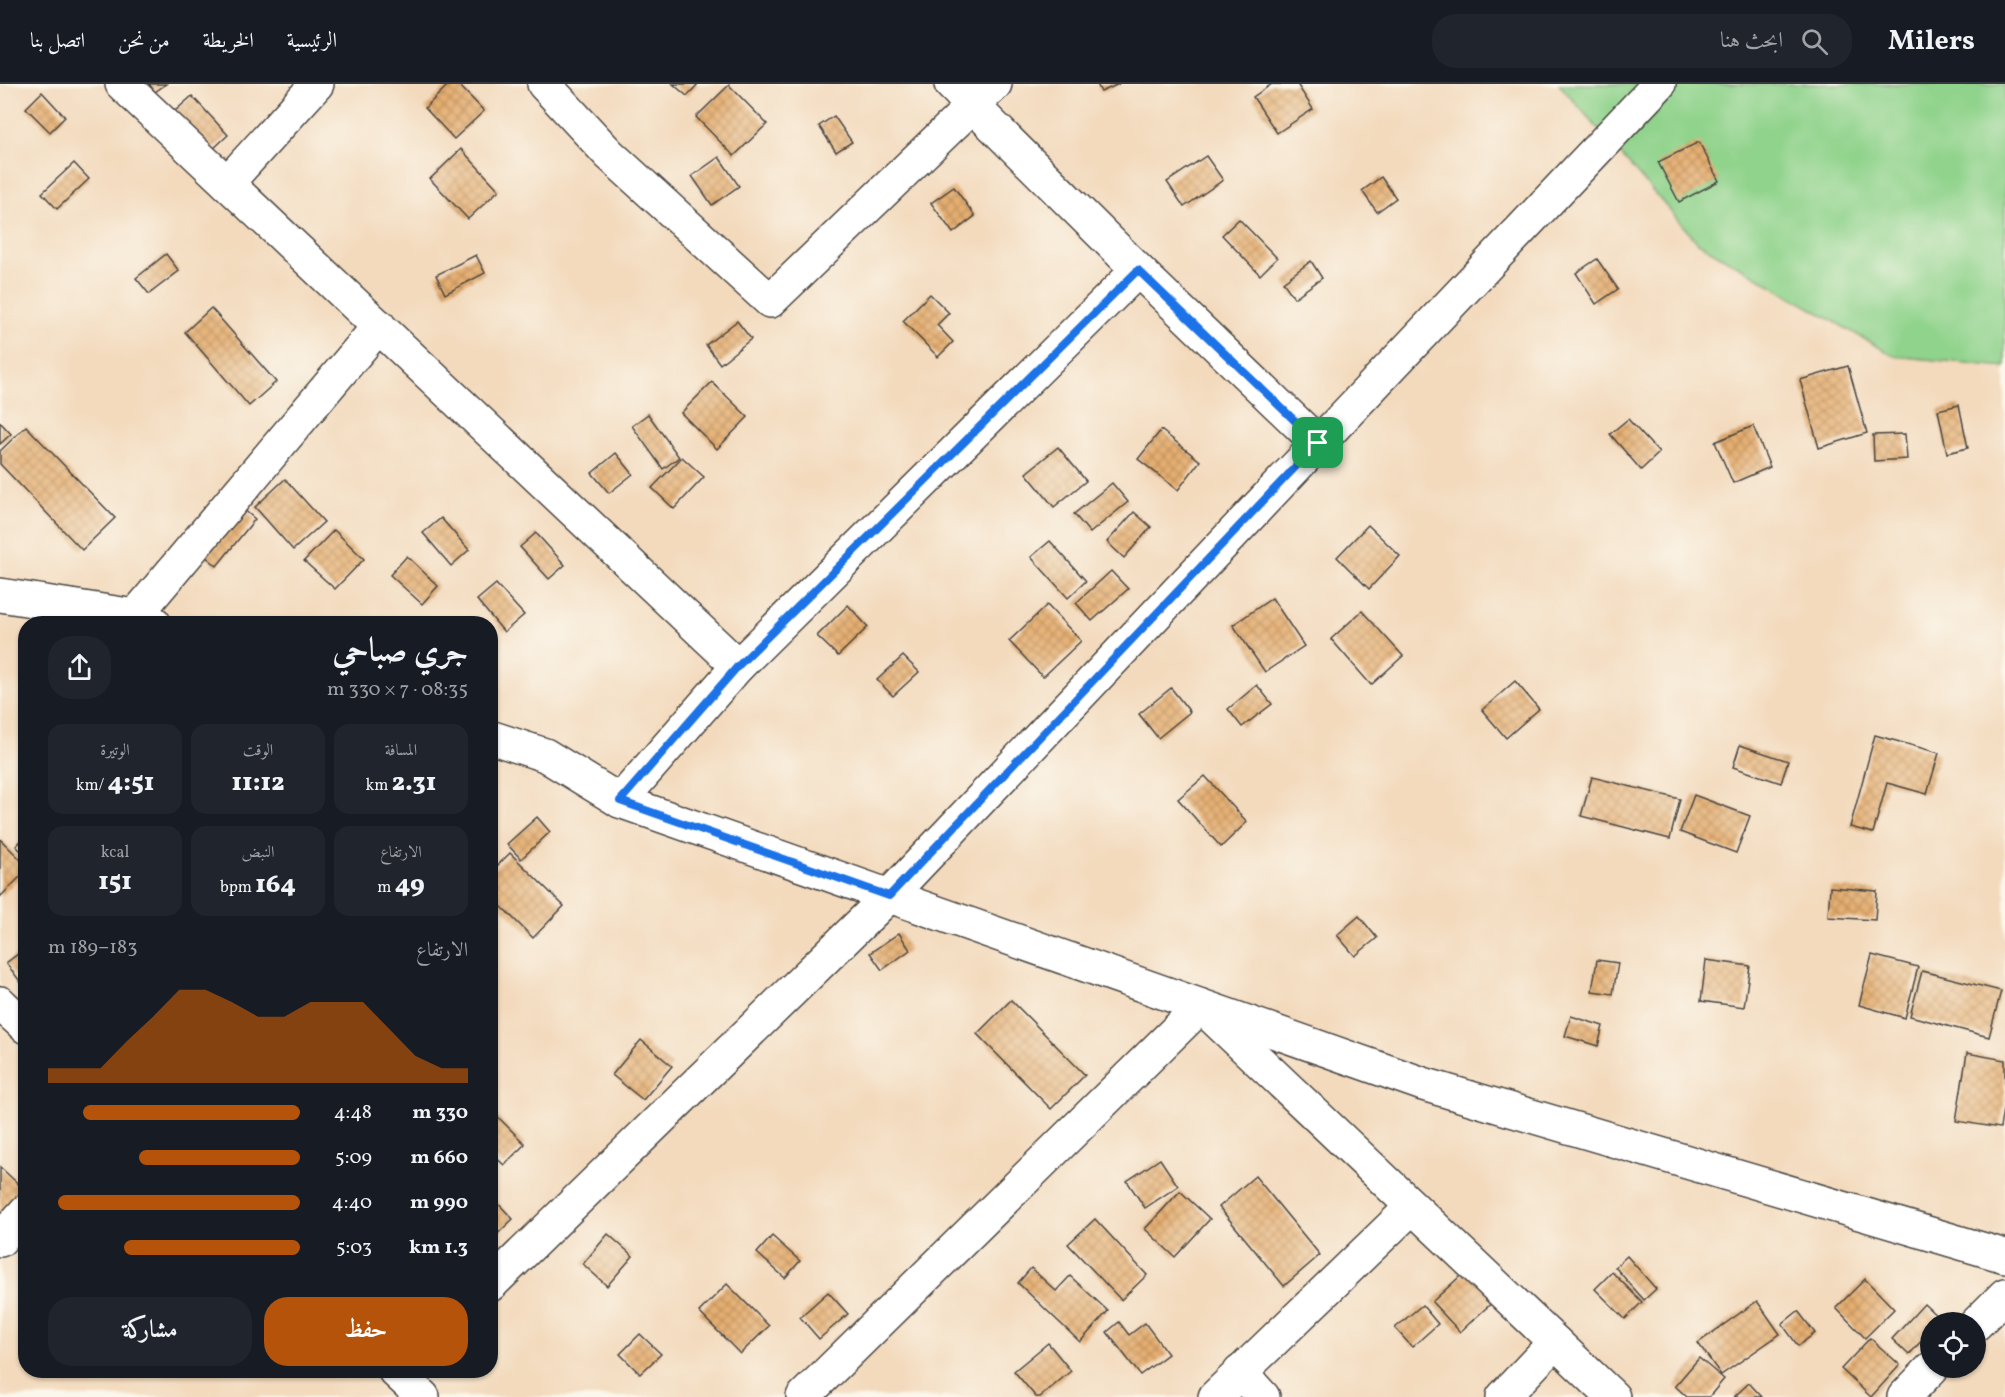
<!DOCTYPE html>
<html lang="ar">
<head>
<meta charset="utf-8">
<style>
	:root { --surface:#171b24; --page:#20242c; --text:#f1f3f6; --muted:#9ea1a6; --line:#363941; --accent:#b45309 }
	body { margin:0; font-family:Vollkorn,Amiri,serif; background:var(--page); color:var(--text); direction:rtl; height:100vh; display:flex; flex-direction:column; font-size:22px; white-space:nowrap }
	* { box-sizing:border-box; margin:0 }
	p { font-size:20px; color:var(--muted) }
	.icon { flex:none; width:33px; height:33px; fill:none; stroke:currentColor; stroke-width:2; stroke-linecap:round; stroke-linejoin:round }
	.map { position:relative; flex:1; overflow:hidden; direction:ltr }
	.details { position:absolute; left:18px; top:532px; width:480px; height:762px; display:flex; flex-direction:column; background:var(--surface); border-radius:24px; box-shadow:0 2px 4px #0004; direction:rtl }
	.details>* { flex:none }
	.fabs { position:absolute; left:1920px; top:1228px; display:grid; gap:12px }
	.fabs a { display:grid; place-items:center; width:66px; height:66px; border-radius:50%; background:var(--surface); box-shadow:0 2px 4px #0004; font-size:30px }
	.pin { position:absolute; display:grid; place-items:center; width:51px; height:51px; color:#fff; margin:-26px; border-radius:12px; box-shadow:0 3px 9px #0006 }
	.round { display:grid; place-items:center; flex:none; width:63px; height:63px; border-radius:24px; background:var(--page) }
	.summary { display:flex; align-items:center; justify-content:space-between; height:102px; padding:0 30px }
	h1 { font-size:33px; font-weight:800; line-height:45px }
	.stats { display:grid; grid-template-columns:repeat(3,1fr); gap:9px; height:102px; padding:6px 30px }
	.stats div { display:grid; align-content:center; border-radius:15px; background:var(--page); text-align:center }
	.stats b { font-size:26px; font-weight:800 }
	.stats small { font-size:16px; font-weight:400 }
	.stats p { font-size:16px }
	.chart { height:168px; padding:12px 30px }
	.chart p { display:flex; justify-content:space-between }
	.chart svg { width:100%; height:108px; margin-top:6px; fill:var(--accent); opacity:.7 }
	.primary-button { display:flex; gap:12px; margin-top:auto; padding:12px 30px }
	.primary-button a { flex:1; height:69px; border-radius:24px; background:var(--accent); color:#fff; font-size:24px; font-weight:800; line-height:69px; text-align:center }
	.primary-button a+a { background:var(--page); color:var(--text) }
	ul { padding:0 30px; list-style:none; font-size:20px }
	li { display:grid; grid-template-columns:96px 72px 1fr; align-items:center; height:45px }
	li i { height:15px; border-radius:8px; background:var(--accent) }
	header { display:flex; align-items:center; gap:36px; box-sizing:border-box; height:84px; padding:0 30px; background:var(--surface); border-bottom:2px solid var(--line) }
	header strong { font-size:28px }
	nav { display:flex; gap:33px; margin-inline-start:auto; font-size:21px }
	.search { width:420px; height:54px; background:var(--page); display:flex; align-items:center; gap:15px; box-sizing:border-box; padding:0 21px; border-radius:24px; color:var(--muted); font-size:22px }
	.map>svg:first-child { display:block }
	.green { fill:#90d38c; stroke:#5e7f5c; stroke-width:1.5 }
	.building { fill:url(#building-cross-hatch) }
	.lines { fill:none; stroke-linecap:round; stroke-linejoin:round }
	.minor-casing { stroke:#494541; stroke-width:36 }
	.minor { stroke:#fff; stroke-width:33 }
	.route-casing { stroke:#fff; stroke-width:12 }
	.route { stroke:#1a73e8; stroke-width:8 }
</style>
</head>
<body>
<header>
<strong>Milers</strong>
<div class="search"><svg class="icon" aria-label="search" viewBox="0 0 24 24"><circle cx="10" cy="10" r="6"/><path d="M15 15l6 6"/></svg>ابحث هنا</div>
<nav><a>الرئيسية</a><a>الخريطة</a><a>من نحن</a><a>اتصل بنا</a></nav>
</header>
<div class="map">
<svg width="2005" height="1313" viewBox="0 0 2005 1313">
	<defs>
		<pattern id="building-cross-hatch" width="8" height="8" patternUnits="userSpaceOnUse" patternTransform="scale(1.5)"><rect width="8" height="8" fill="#e6af71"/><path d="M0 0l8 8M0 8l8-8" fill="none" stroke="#bb8f5d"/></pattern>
	</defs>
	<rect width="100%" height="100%" fill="#fbf7ec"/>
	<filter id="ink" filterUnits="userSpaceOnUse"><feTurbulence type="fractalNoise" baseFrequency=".0167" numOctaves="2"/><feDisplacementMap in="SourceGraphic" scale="12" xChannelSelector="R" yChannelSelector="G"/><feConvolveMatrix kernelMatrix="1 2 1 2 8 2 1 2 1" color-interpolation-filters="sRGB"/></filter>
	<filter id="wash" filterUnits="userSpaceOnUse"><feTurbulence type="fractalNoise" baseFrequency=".008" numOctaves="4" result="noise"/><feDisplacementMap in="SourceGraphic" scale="24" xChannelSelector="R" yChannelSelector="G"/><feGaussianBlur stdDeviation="1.35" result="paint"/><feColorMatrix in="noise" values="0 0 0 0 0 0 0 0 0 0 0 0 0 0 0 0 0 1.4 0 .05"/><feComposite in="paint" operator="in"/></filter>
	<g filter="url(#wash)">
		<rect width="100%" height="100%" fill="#f3dabd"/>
		<!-- green -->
		<path class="green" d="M 1559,0 L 2005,0 L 2005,283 L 1894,272 L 1698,159 Z"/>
		<g id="blocks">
			<!-- building -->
			<g class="building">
				<path d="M 149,0 L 166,0 L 155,8 Z"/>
				<path d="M 449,0 L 458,0 L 484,27 L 454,55 L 425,24 Z"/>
				<path d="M 673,0 L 698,0 L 687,12 Z"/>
				<path d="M 1097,0 L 1119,0 L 1101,8 Z"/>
				<path d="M 1272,0 L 1297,0 L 1313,25 L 1277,49 L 1253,13 Z"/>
				<path d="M 729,1 L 767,40 L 734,72 L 696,33 Z"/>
				<path d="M 42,8 L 65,33 L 50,48 L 26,24 Z"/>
				<path d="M 192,12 L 228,51 L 212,66 L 175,27 Z"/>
				<path d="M 834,32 L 852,58 L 836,68 L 819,42 Z"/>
				<path d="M 1699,58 L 1719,97 L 1679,118 L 1658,78 Z"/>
				<path d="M 461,65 L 499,106 L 468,135 L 430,95 Z"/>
				<path d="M 1206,72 L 1223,96 L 1184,123 L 1167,98 Z"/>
				<path d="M 719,73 L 739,102 L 712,121 L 692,92 Z"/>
				<path d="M 74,79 L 89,95 L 57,125 L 42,109 Z"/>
				<path d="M 1381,93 L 1396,114 L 1377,128 L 1362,107 Z"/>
				<path d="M 954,103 L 975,132 L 953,149 L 931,119 Z"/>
				<path d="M 1239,135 L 1277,174 L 1260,191 L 1222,151 Z"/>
				<path d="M 166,170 L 179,187 L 149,210 L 136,194 Z"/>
				<path d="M 476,171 L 485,189 L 445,210 L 436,191 Z"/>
				<path d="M 1597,175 L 1618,205 L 1596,220 L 1576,189 Z"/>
				<path d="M 1311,177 L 1322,194 L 1294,214 L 1283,198 Z"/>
				<path d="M 930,210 L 949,229 L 937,241 L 953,258 L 938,273 L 903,237 Z"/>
				<path d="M 211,224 L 276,298 L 249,322 L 185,248 Z"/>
				<path d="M 737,237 L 751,255 L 720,280 L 706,261 Z"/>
				<path d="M 1848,282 L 1867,349 L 1819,364 L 1800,296 Z"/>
				<path d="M 712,298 L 748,333 L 717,365 L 681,329 Z"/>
				<path d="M 1959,321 L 1968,364 L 1947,369 L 1938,326 Z"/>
				<path d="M 648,330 L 679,373 L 663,385 L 632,342 Z"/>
				<path d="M 1628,335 L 1659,369 L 1641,386 L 1610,350 Z"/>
				<path d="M 0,338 L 11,350 L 0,360 Z"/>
				<path d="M 26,342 L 115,434 L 82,466 L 0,380 L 0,367 Z"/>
				<path d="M 1753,342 L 1770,383 L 1733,399 L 1715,358 Z"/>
				<path d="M 1161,346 L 1200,377 L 1178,406 L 1138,375 Z"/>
				<path d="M 1905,350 L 1907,375 L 1874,377 L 1873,351 Z"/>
				<path d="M 1058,363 L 1086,397 L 1054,423 L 1026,389 Z"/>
				<path d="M 616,369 L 633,390 L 609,409 L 592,389 Z"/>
				<path d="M 682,373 L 704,393 L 674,425 L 652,404 Z"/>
				<path d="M 285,395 L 324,438 L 293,466 L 255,423 Z"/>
				<path d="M 1112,399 L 1128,418 L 1090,449 L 1074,430 Z"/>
				<path d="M 236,419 L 255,435 L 217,482 L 198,466 Z"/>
				<path d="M 1134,428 L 1151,443 L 1124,474 L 1107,458 Z"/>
				<path d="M 441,434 L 469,466 L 451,482 L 423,449 Z"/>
				<path d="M 1368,441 L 1400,472 L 1369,505 L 1337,473 Z"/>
				<path d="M 334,446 L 364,475 L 335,505 L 304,477 Z"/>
				<path d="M 536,449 L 565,481 L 549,495 L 520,463 Z"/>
				<path d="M 1050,457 L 1086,497 L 1068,514 L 1031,473 Z"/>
				<path d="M 407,472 L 438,502 L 422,520 L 390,491 Z"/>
				<path d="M 1111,487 L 1128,505 L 1092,537 L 1076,519 Z"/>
				<path d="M 496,500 L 524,531 L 504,548 L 477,516 Z"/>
				<path d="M 1272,514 L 1304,562 L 1265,588 L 1233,541 Z"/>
				<path d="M 848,521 L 868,543 L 838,572 L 817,552 Z"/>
				<path d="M 1047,521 L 1081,557 L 1043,593 L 1009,557 Z"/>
				<path d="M 1362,527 L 1403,572 L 1371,601 L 1331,555 Z"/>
				<path d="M 903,572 L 919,588 L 893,612 L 877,596 Z"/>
				<path d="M 1515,597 L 1539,625 L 1506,654 L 1482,626 Z"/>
				<path d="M 1257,601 L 1272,620 L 1242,643 L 1228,625 Z"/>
				<path d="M 1171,604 L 1190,628 L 1158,654 L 1139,630 Z"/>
				<path d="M 1875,651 L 1939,669 L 1927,710 L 1887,699 L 1873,749 L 1850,743 Z"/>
				<path d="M 1740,661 L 1788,677 L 1781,699 L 1733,683 Z"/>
				<path d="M 1205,692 L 1247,738 L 1221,763 L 1178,715 Z"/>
				<path d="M 1592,693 L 1680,715 L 1670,755 L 1581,732 Z"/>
				<path d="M 1694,711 L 1750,732 L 1736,769 L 1680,748 Z"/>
				<path d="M 537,733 L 550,748 L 521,775 L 507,760 Z"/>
				<path d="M 26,752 L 26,772 L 16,762 Z"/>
				<path d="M 0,755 L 26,781 L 26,787 L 0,813 Z"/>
				<path d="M 510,769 L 564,822 L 533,854 L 490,811 L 490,789 Z"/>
				<path d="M 1830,803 L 1877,807 L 1875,836 L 1828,833 Z"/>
				<path d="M 1359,832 L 1377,854 L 1355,872 L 1337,851 Z"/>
				<path d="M 899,849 L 910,866 L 882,886 L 870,869 Z"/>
				<path d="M 26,864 L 26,905 L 6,879 Z"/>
				<path d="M 1872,871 L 1918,883 L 1905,934 L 1859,921 Z"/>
				<path d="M 1597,876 L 1618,879 L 1613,910 L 1592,907 Z"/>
				<path d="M 1706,876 L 1750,882 L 1744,923 L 1701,917 Z"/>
				<path d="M 1922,887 L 2001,907 L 1989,953 L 1910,932 Z"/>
				<path d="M 1011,916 L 1085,991 L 1051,1025 L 977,950 Z"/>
				<path d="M 1571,932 L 1603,942 L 1598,962 L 1565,952 Z"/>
				<path d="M 641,956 L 672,982 L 643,1016 L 612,991 Z"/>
				<path d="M 1967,969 L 2005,976 L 2005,1013 L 2000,1044 L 1956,1037 Z"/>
				<path d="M 492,1027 L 525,1060 L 504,1081 L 490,1068 Z"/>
				<path d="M 1160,1075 L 1178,1102 L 1145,1124 L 1127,1097 Z"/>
				<path d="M 0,1083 L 26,1107 L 0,1136 Z"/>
				<path d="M 1255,1092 L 1320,1171 L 1284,1202 L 1219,1123 Z"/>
				<path d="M 1180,1107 L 1210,1135 L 1175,1173 L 1145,1145 Z"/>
				<path d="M 490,1111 L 513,1135 L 490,1157 Z"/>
				<path d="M 1095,1135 L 1147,1191 L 1121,1216 L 1068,1160 Z"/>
				<path d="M 608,1150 L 633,1172 L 607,1202 L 583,1180 Z"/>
				<path d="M 772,1152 L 800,1177 L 785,1194 L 757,1169 Z"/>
				<path d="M 1627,1172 L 1656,1205 L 1644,1216 L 1615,1183 Z"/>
				<path d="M 1031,1184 L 1056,1207 L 1070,1192 L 1108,1227 L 1080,1258 L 1018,1199 Z"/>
				<path d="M 1469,1184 L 1497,1214 L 1460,1248 L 1432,1218 Z"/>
				<path d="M 1612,1188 L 1642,1218 L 1625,1235 L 1595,1205 Z"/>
				<path d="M 1865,1195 L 1894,1225 L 1865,1254 L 1836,1224 Z"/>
				<path d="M 727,1200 L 769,1242 L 740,1270 L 699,1228 Z"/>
				<path d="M 828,1208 L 848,1230 L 819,1255 L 800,1233 Z"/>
				<path d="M 1757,1217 L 1780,1250 L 1721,1291 L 1698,1259 Z"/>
				<path d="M 1924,1220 L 1941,1236 L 1938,1239 L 1930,1239 L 1930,1247 L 1909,1271 L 1892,1255 Z"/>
				<path d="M 1422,1221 L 1438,1240 L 1412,1263 L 1395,1244 Z"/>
				<path d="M 1798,1227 L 1815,1249 L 1798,1262 L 1782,1240 Z"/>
				<path d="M 1119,1238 L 1129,1251 L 1145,1239 L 1168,1270 L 1140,1291 L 1107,1248 Z"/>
				<path d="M 640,1250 L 661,1270 L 640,1290 L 620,1270 Z"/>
				<path d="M 1870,1254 L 1900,1281 L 1871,1313 L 1841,1285 Z"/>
				<path d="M 1048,1259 L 1071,1287 L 1040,1313 L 1036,1313 L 1014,1287 Z"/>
				<path d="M 1699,1274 L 1724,1295 L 1709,1313 L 1687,1313 L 1675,1302 Z"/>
				<path d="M 1749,1299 L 1762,1313 L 1734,1313 Z"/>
			</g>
		</g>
	</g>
	<g filter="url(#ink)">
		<use href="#blocks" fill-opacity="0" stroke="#494541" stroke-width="1.5"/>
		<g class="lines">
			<defs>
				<g id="minor">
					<path d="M 122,0 L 738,582"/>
					<path d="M 544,0 L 609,70 L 770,217 L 995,0"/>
					<path d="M 951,0 L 1138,186 L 1318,359"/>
					<path d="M 227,99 L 317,0"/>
					<path d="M 0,511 L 135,532 L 154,539"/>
					<path d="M 135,532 L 379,242"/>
					<path d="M 490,653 L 545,671 L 620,717 L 1423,1000 L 2005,1172"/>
					<path d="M 620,717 L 738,582 L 1138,186"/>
					<path d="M 0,919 L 26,943"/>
					<path d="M 0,1156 L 26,1127"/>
					<path d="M 490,1201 L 889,812 L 1659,0"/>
					<path d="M 1976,1240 L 2005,1211"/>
					<path d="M 395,1287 L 423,1313"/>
					<path d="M 1240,1288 L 1263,1313"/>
					<path d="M 803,1313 L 1201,922 L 1613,1313"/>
					<path d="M 1215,1313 L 1412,1123"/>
					<path d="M 1503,1313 L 1555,1258"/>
					<path d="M 1904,1313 L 1932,1284"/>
				</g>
			</defs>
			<!-- minor casing -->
			<use href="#minor" class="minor-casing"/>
			<!-- minor -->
			<use href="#minor" class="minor"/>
		</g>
	</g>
	<g class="lines" filter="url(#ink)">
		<defs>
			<path id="route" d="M 1138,186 L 1318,359 L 889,812 L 620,717 L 738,582 Z"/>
		</defs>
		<!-- route casing -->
		<use href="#route" class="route-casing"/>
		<!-- route -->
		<use href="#route" class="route"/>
	</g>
</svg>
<div class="fabs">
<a><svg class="icon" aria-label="locate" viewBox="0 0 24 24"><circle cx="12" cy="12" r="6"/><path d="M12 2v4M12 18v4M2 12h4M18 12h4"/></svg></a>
</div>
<div class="pin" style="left:1318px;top:359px;background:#1e9e55"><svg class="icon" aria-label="arrive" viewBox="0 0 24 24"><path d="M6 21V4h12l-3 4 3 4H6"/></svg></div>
<section class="details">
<div class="summary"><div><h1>جري صباحي</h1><p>08:35 · 7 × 330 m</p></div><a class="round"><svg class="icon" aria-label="share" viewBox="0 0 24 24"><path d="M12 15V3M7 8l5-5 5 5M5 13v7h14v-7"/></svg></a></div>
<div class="stats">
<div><p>المسافة</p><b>2.31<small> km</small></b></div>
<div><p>الوقت</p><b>11:12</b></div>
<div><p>الوتيرة</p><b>4:51<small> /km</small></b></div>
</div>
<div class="stats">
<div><p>الارتفاع</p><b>49<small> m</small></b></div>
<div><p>النبض</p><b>164<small> bpm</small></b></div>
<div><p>kcal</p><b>151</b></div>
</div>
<div class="chart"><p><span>الارتفاع</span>183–189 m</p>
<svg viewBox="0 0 160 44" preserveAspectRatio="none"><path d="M0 44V38L10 38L20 38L30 27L40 17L50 6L60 6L70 11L80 17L90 17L100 11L110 11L120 11L130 22L140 33L150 38L160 38V44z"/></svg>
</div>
<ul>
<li><b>330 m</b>4:48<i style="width:86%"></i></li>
<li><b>660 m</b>5:09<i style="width:64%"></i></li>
<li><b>990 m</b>4:40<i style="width:96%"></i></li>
<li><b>1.3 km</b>5:03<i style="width:70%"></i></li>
</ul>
<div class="primary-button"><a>حفظ</a><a>مشاركة</a></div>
</section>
</div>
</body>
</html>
